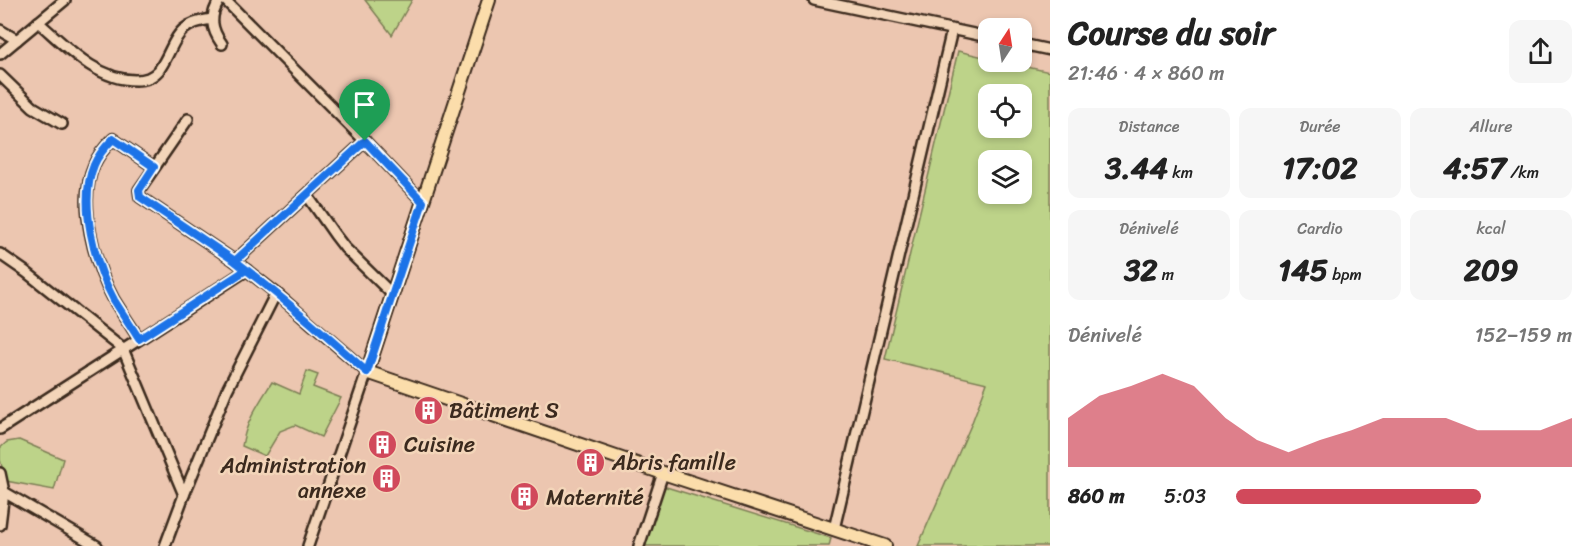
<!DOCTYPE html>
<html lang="fr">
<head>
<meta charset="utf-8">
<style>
	:root { --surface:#fff; --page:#f6f6f6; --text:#222; --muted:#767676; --accent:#d1495b }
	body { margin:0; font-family:Sriracha,sans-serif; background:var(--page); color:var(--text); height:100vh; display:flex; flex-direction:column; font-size:22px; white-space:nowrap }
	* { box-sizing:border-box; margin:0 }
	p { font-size:20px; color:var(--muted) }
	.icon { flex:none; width:33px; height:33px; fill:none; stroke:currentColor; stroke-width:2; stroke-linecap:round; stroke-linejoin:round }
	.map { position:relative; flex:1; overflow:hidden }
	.panel { display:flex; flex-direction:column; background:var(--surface); width:540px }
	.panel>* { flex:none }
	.needle { width:39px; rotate:12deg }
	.tools { position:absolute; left:978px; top:18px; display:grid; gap:12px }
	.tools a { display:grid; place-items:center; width:54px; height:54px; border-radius:12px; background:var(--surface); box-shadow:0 3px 9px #0003; font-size:30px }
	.pin { position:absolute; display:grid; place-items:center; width:51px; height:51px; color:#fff; margin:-62px -26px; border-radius:50% 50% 50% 0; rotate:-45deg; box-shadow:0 0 6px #0007 }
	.pin .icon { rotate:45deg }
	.round { display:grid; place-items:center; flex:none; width:63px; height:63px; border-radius:12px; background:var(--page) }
	.headline { display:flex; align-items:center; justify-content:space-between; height:102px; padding:0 18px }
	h1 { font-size:33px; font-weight:700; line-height:45px }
	.stats { display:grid; grid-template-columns:repeat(3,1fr); gap:9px; height:102px; padding:6px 18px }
	.stats div { display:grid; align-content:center; border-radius:12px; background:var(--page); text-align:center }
	.stats b { font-size:30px; font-weight:700 }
	.stats small { font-size:16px; font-weight:400 }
	.stats p { font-size:16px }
	.chart { height:168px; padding:12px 18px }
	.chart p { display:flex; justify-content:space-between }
	.chart svg { width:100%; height:108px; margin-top:6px; fill:var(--accent); opacity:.7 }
	ul { padding:0 18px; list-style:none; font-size:20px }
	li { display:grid; grid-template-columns:96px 72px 1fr; align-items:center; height:45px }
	li i { height:15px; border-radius:8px; background:var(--accent) }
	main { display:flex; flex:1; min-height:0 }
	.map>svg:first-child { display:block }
	.green { fill:#bdd389; stroke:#7c7e54; stroke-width:1.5; fill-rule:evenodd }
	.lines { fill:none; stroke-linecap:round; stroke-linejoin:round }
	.minor-casing { stroke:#3b2a1e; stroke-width:14 }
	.major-casing { stroke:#3b2a1e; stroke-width:16 }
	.minor { stroke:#f3d5b9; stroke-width:9 }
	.major { stroke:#fbddab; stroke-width:12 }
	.route-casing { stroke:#fff; stroke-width:12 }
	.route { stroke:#1a73e8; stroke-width:8 }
	.labels { text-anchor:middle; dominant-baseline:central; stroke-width:5; stroke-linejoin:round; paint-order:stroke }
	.poi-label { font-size:22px; fill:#3b2a1e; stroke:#f3d5b9; text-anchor:start }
</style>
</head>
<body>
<main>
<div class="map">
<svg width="1050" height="546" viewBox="0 0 1050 546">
	<rect width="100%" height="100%" fill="#ecc6b0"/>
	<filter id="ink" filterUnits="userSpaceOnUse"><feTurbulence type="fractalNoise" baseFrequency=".0167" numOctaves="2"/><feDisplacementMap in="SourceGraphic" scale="12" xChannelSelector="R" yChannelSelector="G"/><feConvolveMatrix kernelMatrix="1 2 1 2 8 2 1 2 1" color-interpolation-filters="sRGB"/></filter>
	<g filter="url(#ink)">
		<!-- green -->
		<g class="green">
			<path d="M 365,0 L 412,0 L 392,35 Z"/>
			<path d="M 958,51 L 988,58 L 988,62 L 1004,62 L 1050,72 L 1050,546 L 918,546 L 971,425 L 987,383 L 885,359 ZM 988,94 L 1022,94 L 1022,128 L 988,128 ZM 988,160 L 1022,160 L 1022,194 L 988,194 Z"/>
			<path d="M 307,371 L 318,375 L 313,387 L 341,398 L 321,437 L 295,425 L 280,431 L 265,456 L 242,446 C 246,421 259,403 272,382 L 299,394 Z"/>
			<path d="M 19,440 L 63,459 L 54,490 L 6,481 L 0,460 L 0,448 L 7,442 Z"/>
			<path d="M 663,486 L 831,538 L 829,546 L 644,546 Z"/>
		</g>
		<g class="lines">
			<defs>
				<g id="minor">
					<path d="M 220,0 C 209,16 211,29 222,44"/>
					<path d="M 225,0 L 365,141 L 423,202"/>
					<path d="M 814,0 L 988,37"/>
					<path d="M 38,22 C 65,45 96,80 135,80 C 145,80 152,78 159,70 C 177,44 172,24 212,19"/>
					<path d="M 0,30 L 17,40"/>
					<path d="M 1022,44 L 1050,50"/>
					<path d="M 0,54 L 65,0"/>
					<path d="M 0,75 L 33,107 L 62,124"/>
					<path d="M 188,119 L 139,190 L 140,197 L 235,261 L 276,293 L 367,372 L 308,546"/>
					<path d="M 307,195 L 335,235 L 345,248 L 393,295"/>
					<path d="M 0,254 L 26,272 L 123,349 L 184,495"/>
					<path d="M 235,261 L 365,141"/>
					<path d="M 139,339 C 131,326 122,313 114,300 C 95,265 77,203 94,165 C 98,155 106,146 113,139 L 154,167"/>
					<path d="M 0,429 L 247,270"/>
					<path d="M 0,473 L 4,492 L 0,525"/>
					<path d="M 4,492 L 97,546"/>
					<path d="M 834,529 L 952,30"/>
					<path d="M 165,546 L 184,495 L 227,390 L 276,293"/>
					<path d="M 639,546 L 663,473"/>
				</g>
				<path id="major" d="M 489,0 L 367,372 L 663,473 L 885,546"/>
			</defs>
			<!-- minor casing -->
			<use href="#minor" class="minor-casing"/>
			<!-- major casing -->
			<use href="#major" class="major-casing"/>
			<!-- minor -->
			<use href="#minor" class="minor"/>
			<!-- major -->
			<use href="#major" class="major"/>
		</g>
	</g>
	<g class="lines" filter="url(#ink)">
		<defs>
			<path id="route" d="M 365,141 L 235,261 L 246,270 L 139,339 C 131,326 122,313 114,300 C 95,265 78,203 94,165 C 98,155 106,146 113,139 L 154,167 L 139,190 L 140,197 L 235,261 C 281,296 324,334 367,372 L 423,202 L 365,141"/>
		</defs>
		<!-- route casing -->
		<use href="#route" class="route-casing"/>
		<!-- route -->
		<use href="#route" class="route"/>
	</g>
	<!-- icons -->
	<defs>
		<symbol id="building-disc" viewBox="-11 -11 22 22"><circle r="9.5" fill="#d1495b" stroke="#f3d5b9"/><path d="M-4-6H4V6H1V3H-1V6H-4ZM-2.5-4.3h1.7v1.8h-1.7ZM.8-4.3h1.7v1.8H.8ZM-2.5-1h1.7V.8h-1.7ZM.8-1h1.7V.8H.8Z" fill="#fff"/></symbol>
	</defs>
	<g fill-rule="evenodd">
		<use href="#building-disc" x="412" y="394" width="33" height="33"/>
		<use href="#building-disc" x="366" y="428" width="33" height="33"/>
		<use href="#building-disc" x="574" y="446" width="33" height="33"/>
		<use href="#building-disc" x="370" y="462" width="33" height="33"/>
		<use href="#building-disc" x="508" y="480" width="33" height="33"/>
	</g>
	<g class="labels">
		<!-- poi labels -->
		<g class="poi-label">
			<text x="449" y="410">Bâtiment S</text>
			<text x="404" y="444">Cuisine</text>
			<text x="612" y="462">Abris famille</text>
			<text x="366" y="465" text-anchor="end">Administration<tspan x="366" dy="25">annexe</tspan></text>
			<text x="546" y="497">Maternité</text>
		</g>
	</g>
</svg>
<div class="tools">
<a><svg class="needle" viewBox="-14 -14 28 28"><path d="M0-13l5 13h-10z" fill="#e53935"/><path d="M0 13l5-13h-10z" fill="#767676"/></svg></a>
<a><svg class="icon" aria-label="locate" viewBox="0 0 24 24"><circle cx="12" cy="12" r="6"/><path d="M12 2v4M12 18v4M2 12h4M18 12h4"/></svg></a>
<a><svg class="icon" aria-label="layers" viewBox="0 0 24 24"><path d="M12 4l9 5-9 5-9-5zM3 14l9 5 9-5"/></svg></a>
</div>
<div class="pin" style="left:365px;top:141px;background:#1e9e55"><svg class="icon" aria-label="arrive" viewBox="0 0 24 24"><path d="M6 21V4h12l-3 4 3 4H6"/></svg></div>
</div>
<section class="panel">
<div class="headline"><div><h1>Course du soir</h1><p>21:46 · 4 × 860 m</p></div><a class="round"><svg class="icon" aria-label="share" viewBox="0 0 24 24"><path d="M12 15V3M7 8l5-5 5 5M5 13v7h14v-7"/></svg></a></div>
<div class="stats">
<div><p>Distance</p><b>3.44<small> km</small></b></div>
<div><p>Durée</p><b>17:02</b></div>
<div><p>Allure</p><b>4:57<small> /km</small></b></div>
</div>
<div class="stats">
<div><p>Dénivelé</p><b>32<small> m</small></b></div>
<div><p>Cardio</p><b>145<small> bpm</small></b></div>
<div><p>kcal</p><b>209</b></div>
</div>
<div class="chart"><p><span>Dénivelé</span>152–159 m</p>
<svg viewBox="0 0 160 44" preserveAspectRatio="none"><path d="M0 44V24L10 15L20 11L30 6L40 11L50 24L60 33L70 38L80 33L90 29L100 24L110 24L120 24L130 29L140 29L150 29L160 24V44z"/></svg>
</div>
<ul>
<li><b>860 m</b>5:03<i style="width:73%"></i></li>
</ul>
</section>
</main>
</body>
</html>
